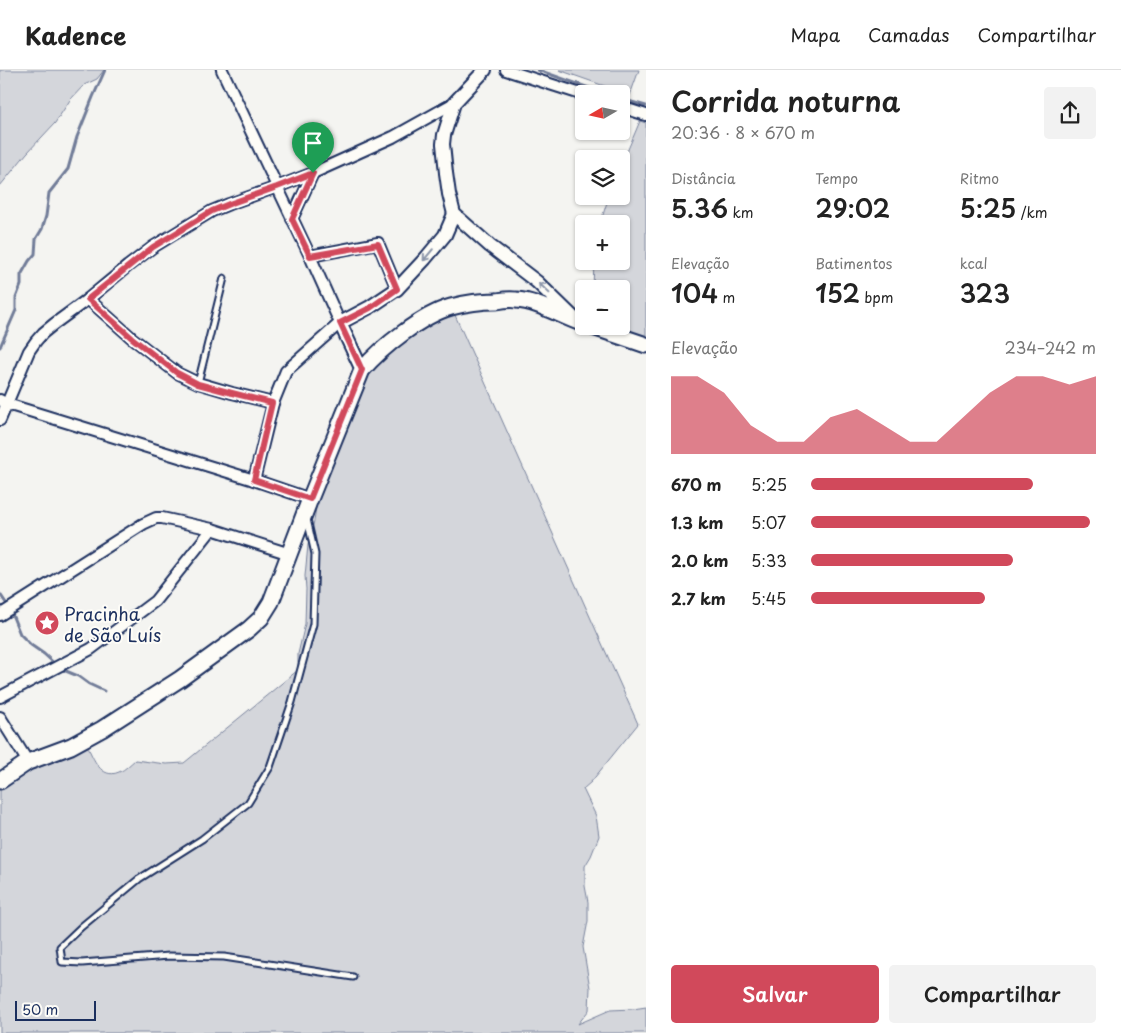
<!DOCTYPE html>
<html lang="pt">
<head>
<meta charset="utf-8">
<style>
	:root { --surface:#fff; --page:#f2f2f2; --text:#222; --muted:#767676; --line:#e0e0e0; --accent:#d1495b }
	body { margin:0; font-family:"Playpen Sans",sans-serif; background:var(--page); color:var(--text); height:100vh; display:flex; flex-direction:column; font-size:19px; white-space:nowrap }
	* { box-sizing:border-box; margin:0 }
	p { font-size:16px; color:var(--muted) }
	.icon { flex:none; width:28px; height:28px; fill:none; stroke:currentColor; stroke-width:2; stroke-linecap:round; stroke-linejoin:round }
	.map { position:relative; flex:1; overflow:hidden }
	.details { display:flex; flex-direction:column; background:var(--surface); width:475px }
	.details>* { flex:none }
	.needle { width:32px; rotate:261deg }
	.buttons { position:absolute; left:575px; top:15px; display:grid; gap:10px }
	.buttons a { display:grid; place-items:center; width:55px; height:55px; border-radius:5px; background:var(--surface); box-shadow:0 1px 4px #0004; font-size:25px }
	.scale { position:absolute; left:15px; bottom:12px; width:81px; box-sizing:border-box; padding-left:5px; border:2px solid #1b2f5e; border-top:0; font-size:14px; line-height:18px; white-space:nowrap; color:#1b2f5e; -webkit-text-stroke:4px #fdfcf7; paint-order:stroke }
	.pin { position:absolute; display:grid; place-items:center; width:42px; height:42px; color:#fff; margin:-51px -21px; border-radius:50% 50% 50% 0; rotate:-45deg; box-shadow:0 0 5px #0007 }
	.pin .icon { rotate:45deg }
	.round { display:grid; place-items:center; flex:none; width:52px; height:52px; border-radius:5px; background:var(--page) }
	.head { display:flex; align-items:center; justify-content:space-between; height:85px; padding:0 25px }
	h1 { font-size:28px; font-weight:600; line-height:38px }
	.figures { display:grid; grid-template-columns:repeat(3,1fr); gap:8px; height:85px; padding:5px 25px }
	.figures div { display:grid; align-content:center }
	.figures b { font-size:25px; font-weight:600 }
	.figures small { font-size:14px; font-weight:400 }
	.figures p { font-size:14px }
	.chart { height:140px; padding:10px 25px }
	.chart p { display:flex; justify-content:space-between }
	.chart svg { width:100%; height:90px; margin-top:5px; fill:var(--accent); opacity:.7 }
	.button { display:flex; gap:10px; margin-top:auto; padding:10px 25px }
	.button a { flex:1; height:58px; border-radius:5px; background:var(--accent); color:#fff; font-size:20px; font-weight:600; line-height:58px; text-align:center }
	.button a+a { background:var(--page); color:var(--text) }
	ul { padding:0 25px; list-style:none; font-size:16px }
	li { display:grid; grid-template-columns:80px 60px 1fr; align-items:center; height:38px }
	li i { height:12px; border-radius:6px; background:var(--accent) }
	header { display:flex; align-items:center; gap:30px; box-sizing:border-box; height:70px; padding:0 25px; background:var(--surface); border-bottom:1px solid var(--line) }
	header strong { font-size:24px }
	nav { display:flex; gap:28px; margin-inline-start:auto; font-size:18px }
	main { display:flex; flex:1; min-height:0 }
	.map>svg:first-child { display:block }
	.green { fill:#d4d6db; stroke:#78829c }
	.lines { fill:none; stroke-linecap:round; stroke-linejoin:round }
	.stream { stroke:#717c98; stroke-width:3 }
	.service-casing { stroke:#1b2f5e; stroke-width:9 }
	.minor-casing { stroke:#1b2f5e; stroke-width:14 }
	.tertiary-casing { stroke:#1b2f5e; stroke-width:16 }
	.primary-casing { stroke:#1b2f5e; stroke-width:19 }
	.service { stroke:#fdfcf7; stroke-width:5 }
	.minor { stroke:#fdfcf7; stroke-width:10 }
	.tertiary { stroke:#fdfcf7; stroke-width:12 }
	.primary { stroke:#fdfcf7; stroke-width:15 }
	.oneway { stroke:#8c96aa }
	.route-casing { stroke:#fff; stroke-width:10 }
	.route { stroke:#d1495b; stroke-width:6 }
	.labels { text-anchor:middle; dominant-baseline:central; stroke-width:4; stroke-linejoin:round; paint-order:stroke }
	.poi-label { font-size:18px; fill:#1b2f5e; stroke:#fdfcf7; text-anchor:start }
</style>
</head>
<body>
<header>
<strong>Kadence</strong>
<nav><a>Mapa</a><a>Camadas</a><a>Compartilhar</a></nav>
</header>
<main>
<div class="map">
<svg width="646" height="963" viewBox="0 0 646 963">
	<rect width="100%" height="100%" fill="#f4f4f1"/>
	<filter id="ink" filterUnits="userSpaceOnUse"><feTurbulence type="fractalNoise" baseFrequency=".02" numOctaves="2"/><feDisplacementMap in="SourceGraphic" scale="10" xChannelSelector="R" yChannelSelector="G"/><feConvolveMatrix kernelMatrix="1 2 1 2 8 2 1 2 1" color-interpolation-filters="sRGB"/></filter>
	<g filter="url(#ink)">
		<!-- green -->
		<g class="green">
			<path d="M 0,0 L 104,0 L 97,9 L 84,15 L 70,30 L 55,53 L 27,83 L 0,116 Z"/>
			<path d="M 559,0 L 639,0 L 630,25 Z"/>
			<path d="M 640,51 L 646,53 L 646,272 L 609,256 L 621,256 L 621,219 L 593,219 L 594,191 L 621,191 L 621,154 L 600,154 L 609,126 L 621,126 L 621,96 Z"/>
			<path d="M 454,243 L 638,654 L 591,712 L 583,719 L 596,746 L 599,766 L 591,786 L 585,796 L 585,816 L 588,832 L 588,851 L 583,877 L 590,918 L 589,940 L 578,954 L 610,940 L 633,939 L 646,937 L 646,963 L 0,963 L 0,710 L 87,675 C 93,688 101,710 119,702 C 125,700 130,694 135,690 L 166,694 L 184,693 L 298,600 L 298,584 L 305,554 L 306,519 L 305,506 L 308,475 L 314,451 L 320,410 L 351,328 L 381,282 L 429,251 Z"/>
		</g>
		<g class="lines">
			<!-- stream -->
			<g class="stream">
				<path d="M 538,0 L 606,24"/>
				<path d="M 621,29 L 646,36"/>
				<path d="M 0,277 L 16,240 L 16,228 L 21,215 L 21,205 L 29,191 L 35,184 L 36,169 L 42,159 L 46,146 L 49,123 L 68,99 L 77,67 L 93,27 L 105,0"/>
				<path d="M 0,524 L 8,536"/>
				<path d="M 11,542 L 20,564 L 31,575 L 44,584 L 56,595"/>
				<path d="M 61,599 L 78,606 L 89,614 L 104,621"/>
			</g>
			<defs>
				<g id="service">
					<path d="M 198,313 L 224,208"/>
					<path d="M 307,449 L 315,484 L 313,554 L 292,632 L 270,697 L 248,733 L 202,769 L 139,809 L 81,857 L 60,877 L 62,892 L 82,893 L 169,886 L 224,887 L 353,907"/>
				</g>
				<g id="minor">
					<path d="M 222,0 L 310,186 L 340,253 L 286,301 L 273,333 L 254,410"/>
					<path d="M 506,0 L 584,25"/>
					<path d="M 621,37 L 646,45"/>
					<path d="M 292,149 L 313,103"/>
					<path d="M 310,186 L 378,173 L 397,219"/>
					<path d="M 88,229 L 132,268 L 177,303 L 198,313 L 232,323 L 273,333"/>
					<path d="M 0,330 L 7,334 L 254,410 L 310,429"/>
					<path d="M 0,350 L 29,281 L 36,271 L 43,263 L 54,254 L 88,229 L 128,196 L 153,177 L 212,141 L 229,134 L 277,117 L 313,103 L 393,67 L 454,33"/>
					<path d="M 0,545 L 143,454 L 156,448 L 162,448 L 212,459 L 290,484"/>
					<path d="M 0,627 L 91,579 L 155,531 L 212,459"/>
					<path d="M 0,647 L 28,692"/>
				</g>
				<g id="tertiary">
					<path d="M 485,0 L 454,33 L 444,65 L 443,74 L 446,103 L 449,124 L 454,144 L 490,176 L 537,212 L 575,249"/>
					<path d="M 362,300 L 340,253 L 370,237 L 397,219 L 425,189 L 445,165 L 454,144"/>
				</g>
				<g id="primary">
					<path d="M 590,256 L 646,275"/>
					<path d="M 0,711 L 28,692 L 71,676 L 102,659 L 180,609 L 249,559 L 261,548 L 271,532 L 310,429 L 362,300 C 382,277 422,245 451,237 C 466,233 482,231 497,231 C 503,230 510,229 516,230 C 538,231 562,247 584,254"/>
				</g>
			</defs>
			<!-- service casing -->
			<use href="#service" class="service-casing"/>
			<!-- minor casing -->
			<use href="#minor" class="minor-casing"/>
			<!-- tertiary casing -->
			<use href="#tertiary" class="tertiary-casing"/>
			<!-- primary casing -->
			<use href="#primary" class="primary-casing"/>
			<!-- service -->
			<use href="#service" class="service"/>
			<!-- minor -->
			<use href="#minor" class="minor"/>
			<!-- tertiary -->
			<use href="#tertiary" class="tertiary"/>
			<!-- primary -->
			<use href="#primary" class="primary"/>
		</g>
		<!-- one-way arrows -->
		<defs><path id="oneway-shaft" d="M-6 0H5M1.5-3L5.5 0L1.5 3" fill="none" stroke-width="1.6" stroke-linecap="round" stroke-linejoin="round" transform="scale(1.25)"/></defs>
		<g class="oneway">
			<use href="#oneway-shaft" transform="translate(428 185) rotate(130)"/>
			<use href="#oneway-shaft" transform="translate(544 218) rotate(-136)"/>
		</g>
	</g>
	<g class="lines" filter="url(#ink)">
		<defs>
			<path id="route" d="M 313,103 L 292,149 L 310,186 L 378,174 L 397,219 L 370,238 L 340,253 L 362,300 L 310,429 L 254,410 L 272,333 L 232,323 L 198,314 L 177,303 L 132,268 L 88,229 L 153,177 L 212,141 L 229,134 L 277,117 Z"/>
		</defs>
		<!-- route casing -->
		<use href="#route" class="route-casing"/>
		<!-- route -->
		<use href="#route" class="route"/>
	</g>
	<!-- icons -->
	<defs>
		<symbol id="sight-disc" viewBox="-11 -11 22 22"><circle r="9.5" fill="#d1495b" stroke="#fdfcf7"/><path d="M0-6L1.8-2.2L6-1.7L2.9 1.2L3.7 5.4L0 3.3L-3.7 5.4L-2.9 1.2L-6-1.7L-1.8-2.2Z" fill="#fff"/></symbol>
	</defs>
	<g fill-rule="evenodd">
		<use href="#sight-disc" x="33" y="539" width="28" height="28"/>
	</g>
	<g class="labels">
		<!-- poi labels -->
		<g class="poi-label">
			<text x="64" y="543">Pracinha<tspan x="64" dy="21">de São Luís</tspan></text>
		</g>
	</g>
</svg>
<div class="buttons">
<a><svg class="needle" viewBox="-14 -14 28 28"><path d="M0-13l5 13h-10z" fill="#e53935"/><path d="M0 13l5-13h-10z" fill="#767676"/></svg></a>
<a><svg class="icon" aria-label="layers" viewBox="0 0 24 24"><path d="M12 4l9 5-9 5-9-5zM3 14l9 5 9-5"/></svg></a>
<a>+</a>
<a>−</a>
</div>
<div class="scale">50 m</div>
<div class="pin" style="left:313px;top:103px;background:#1e9e55"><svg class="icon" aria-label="arrive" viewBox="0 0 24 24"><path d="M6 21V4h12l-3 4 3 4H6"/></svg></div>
</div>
<section class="details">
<div class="head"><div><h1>Corrida noturna</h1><p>20:36 · 8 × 670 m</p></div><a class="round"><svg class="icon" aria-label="share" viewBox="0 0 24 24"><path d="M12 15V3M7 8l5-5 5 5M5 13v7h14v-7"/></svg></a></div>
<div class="figures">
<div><p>Distância</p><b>5.36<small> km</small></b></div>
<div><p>Tempo</p><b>29:02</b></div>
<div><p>Ritmo</p><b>5:25<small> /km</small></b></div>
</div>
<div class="figures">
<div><p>Elevação</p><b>104<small> m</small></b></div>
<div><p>Batimentos</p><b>152<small> bpm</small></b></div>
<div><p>kcal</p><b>323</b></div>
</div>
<div class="chart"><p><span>Elevação</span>234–242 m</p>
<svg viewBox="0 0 160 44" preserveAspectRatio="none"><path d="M0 44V6L10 6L20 14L30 30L40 38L50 38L60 26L70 22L80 30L90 38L100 38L110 26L120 14L130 6L140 6L150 10L160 6V44z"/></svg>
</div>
<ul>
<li><b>670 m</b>5:25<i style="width:78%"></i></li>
<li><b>1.3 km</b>5:07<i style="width:98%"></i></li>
<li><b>2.0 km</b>5:33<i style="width:71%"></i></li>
<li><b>2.7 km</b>5:45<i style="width:61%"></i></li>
</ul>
<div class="button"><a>Salvar</a><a>Compartilhar</a></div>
</section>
</main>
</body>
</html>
